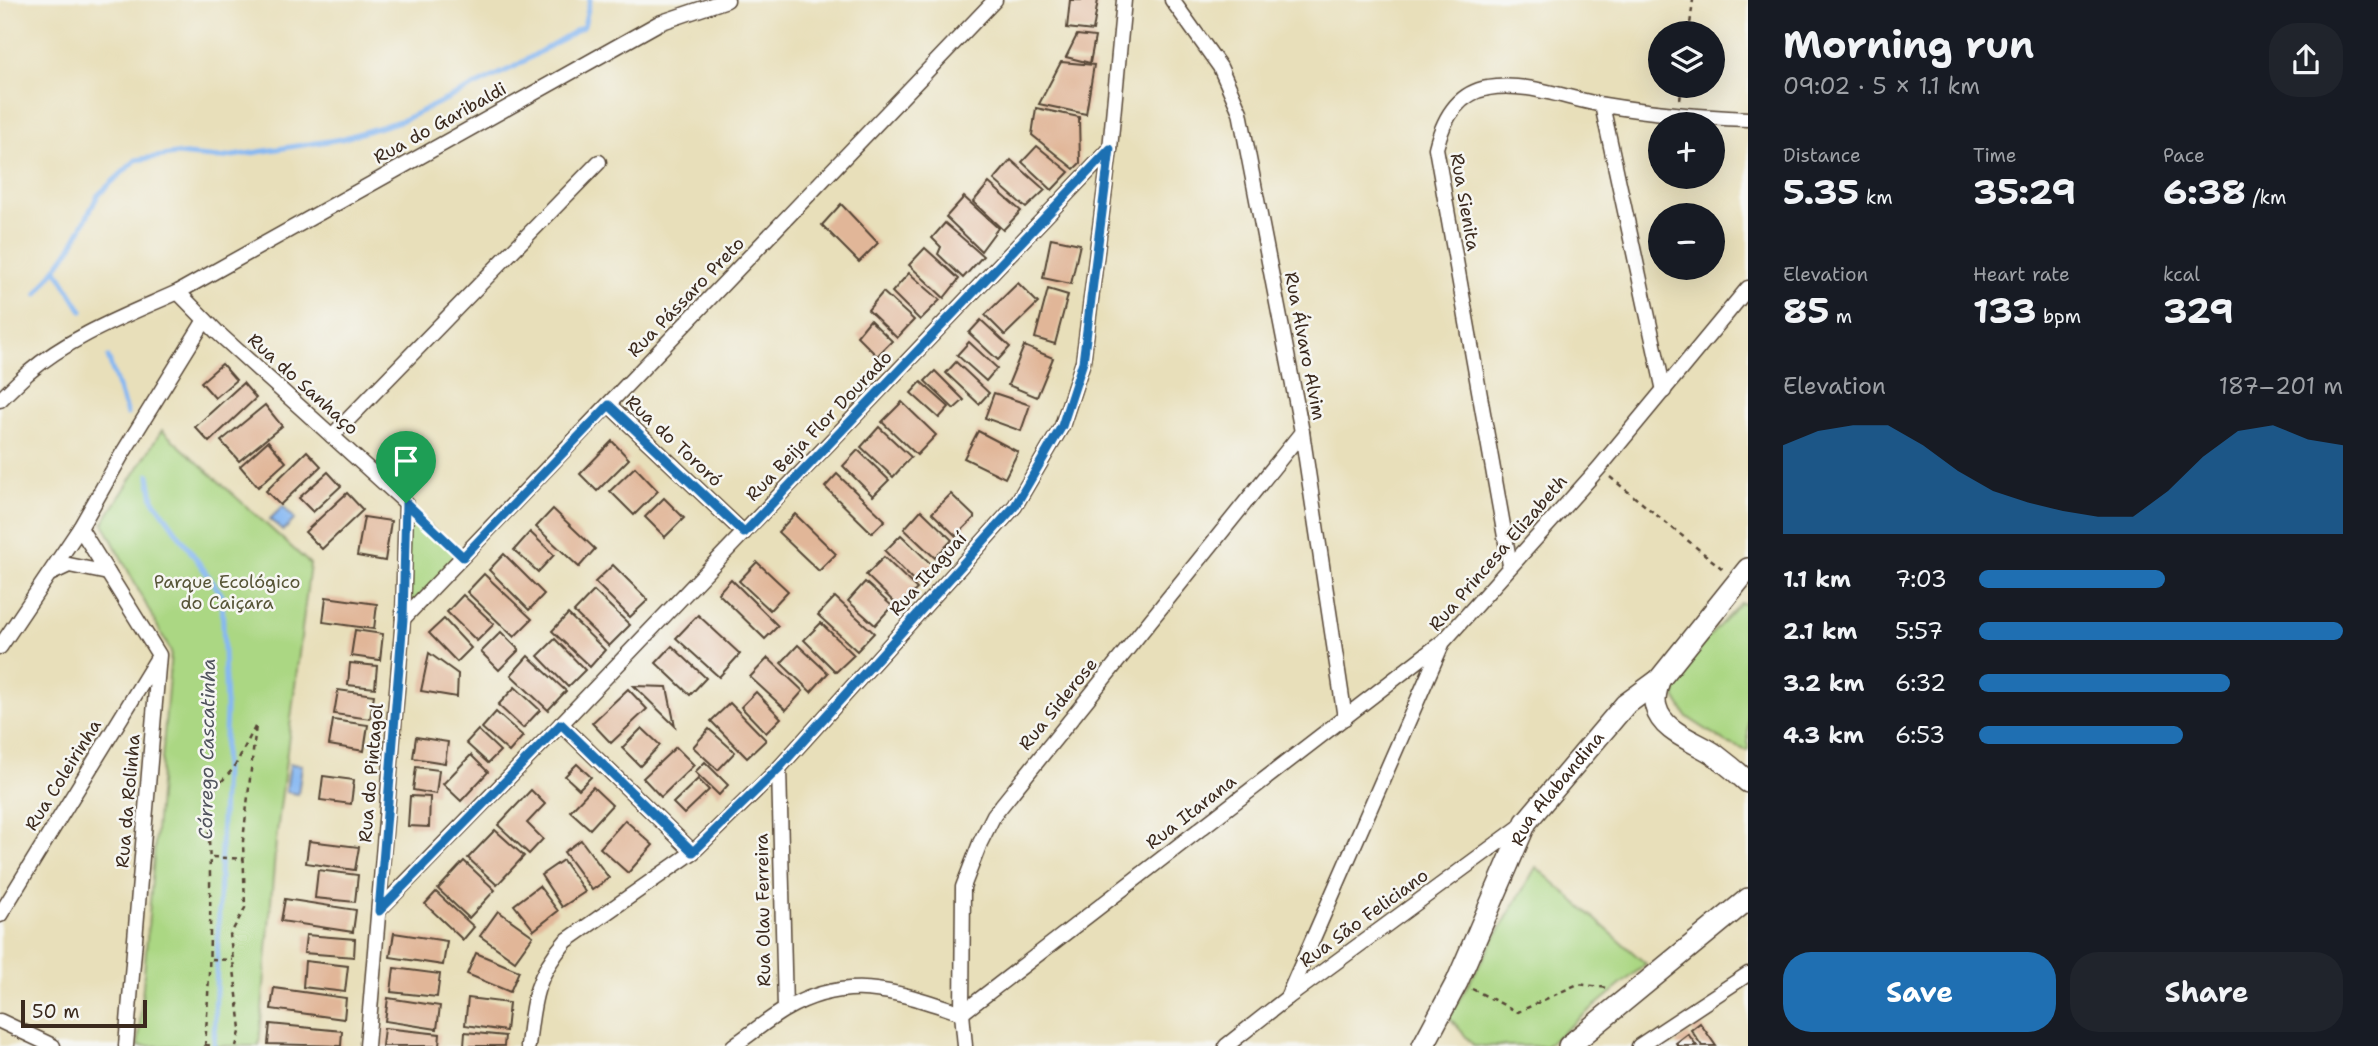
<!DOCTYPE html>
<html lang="en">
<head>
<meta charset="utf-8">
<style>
	:root { --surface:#171b24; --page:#20242c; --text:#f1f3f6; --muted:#9ea1a6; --accent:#1f6fb2 }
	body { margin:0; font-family:"Shantell Sans",sans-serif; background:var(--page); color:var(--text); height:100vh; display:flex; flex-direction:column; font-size:26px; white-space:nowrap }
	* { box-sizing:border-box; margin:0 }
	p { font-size:23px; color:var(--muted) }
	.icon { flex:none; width:38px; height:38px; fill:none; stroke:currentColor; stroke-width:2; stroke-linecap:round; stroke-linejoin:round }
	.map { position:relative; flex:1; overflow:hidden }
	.drawer { display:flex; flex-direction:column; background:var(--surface); width:630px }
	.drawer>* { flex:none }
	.tools { position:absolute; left:1648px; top:21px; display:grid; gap:14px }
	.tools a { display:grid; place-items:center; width:77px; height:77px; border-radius:50%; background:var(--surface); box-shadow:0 7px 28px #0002; font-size:35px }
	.scale { position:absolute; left:21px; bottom:18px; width:126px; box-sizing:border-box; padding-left:7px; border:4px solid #3b2a1e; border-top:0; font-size:19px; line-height:24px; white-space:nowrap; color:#3b2a1e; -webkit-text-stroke:5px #f6f6f2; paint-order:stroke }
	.pin { position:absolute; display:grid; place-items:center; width:60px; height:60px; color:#fff; margin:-72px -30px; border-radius:50% 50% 50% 0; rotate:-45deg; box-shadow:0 0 7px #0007 }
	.pin .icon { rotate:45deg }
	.round { display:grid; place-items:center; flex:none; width:74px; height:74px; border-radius:28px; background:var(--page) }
	.headline { display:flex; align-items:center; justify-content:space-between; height:119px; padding:0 35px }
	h1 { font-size:38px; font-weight:700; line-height:52px }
	.figures { display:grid; grid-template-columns:repeat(3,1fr); gap:10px; height:119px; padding:7px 35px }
	.figures div { display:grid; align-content:center }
	.figures b { font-size:35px; font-weight:700 }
	.figures small { font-size:19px; font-weight:400 }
	.figures p { font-size:19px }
	.chart { height:196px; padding:14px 35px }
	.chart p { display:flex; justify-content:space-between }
	.chart svg { width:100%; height:126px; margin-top:7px; fill:var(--accent); opacity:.7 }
	.primary-button { display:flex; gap:14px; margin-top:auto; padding:14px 35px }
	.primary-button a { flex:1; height:80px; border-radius:28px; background:var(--accent); color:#fff; font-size:28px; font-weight:700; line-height:80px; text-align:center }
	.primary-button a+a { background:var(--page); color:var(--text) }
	ul { padding:0 35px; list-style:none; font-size:23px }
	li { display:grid; grid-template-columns:112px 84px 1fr; align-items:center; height:52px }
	li i { height:18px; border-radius:9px; background:var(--accent) }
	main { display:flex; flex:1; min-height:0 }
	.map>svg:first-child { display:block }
	.green { fill:#abd783; stroke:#738050; stroke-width:2 }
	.water { fill:#85b7f2; stroke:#607088; stroke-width:2 }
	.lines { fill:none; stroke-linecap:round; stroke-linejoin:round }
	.stream { stroke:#85b7f2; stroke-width:5 }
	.building { fill:#e1b698 }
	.street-casing { stroke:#554535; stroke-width:17 }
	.secondary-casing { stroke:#554535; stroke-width:24 }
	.path { stroke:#554535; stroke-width:2.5; stroke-dasharray:5 5; stroke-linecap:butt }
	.street { stroke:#fff; stroke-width:14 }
	.secondary { stroke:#fff; stroke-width:21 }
	.route-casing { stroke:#fff; stroke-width:14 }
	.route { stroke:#1f6fb2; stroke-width:9 }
	.labels { text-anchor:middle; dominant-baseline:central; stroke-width:5; stroke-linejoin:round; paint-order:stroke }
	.street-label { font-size:18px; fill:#3b2a1e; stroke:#f6f6f2 }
	.park-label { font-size:18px; fill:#575537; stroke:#f6f6f2 }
	.water-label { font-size:19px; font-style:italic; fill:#51545e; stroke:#f6f6f2 }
</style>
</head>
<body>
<main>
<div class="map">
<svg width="1748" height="1046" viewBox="0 0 1748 1046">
	<rect width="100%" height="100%" fill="#f6f6f2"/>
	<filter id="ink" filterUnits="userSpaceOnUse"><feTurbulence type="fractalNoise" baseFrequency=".0143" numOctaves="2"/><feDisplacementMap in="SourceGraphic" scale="14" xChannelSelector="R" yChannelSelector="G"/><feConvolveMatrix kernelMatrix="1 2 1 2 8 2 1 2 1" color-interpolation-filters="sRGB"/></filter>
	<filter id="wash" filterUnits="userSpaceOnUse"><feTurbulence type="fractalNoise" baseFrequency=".00686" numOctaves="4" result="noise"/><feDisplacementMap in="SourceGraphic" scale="28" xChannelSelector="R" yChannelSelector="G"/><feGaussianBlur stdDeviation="1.57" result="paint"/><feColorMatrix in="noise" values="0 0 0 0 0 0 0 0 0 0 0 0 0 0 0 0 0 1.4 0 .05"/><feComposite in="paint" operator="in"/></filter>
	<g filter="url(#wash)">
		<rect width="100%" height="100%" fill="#e8dfba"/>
		<!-- green -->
		<g class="green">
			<path d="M 162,430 L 310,564 L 276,841 L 259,1046 L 138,1046 L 171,652 L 103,523 Z"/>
			<path d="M 406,504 L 463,557 L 403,616 Z"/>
			<path d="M 1740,603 L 1748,604 L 1748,751 L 1727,743 L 1687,717 L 1675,697 L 1679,669 Z"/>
			<path d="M 1536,867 L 1646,964 L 1546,1046 L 1474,1046 L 1449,1017 Z"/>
		</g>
		<!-- water -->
		<g class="water">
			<path d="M 283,506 L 295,519 L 283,531 L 270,519 Z"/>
			<path d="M 290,764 L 302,765 L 298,794 L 286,792 Z"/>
		</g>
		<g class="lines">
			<!-- stream -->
			<g class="stream">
				<path d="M 56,269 L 82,311"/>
				<path d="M 37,294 L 72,246 L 98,195 L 136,160 L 176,154 L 220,158 L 341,139 L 403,120 L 514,67 L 584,26 L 590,0"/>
				<path d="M 108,357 L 127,414"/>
				<path d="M 149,475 L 153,499 L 222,595 L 226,708 L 214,1046"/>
			</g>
		</g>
		<g id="blocks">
			<!-- building -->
			<g class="building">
				<path d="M 1070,0 L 1098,0 L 1093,31 L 1067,28 Z"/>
				<path d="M 1077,35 L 1095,37 L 1090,63 L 1066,57 Z"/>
				<path d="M 1061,62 L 1094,65 L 1086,114 L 1039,104 Z"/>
				<path d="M 1036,108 L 1079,117 L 1080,163 L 1074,169 L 1032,135 Z"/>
				<path d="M 1037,146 L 1069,172 L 1052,190 L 1022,162 Z"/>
				<path d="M 1011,160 L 1045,190 L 1026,208 L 994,180 Z"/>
				<path d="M 989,183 L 1021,211 L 1003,230 L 973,202 Z"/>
				<path d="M 964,197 L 998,228 L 981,251 L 946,217 Z"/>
				<path d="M 841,204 L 878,243 L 859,262 L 822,225 Z"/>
				<path d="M 945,223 L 983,256 L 963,278 L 938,254 L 941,247 L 932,238 Z"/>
				<path d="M 1051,238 L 1080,244 L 1071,284 L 1043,278 Z"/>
				<path d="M 925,248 L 959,279 L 944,298 L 909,265 Z"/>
				<path d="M 909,273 L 940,300 L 920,320 L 892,292 Z"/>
				<path d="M 1018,283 L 1038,303 L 1005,335 L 985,315 Z"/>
				<path d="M 1048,289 L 1068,295 L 1055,344 L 1035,338 Z"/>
				<path d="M 883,292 L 914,320 L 897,338 L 868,310 Z"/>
				<path d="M 870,320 L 892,341 L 877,356 L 857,336 Z"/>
				<path d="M 981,320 L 1010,347 L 998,360 L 969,333 Z"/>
				<path d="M 969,342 L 997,368 L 986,381 L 957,355 Z"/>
				<path d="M 1024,346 L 1053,358 L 1037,397 L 1008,385 Z"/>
				<path d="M 956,362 L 989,393 L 979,404 L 946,373 Z"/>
				<path d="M 222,364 L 236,380 L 215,398 L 201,382 Z"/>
				<path d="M 935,371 L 964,400 L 954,409 L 925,381 Z"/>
				<path d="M 921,382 L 949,407 L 939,418 L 911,393 Z"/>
				<path d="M 243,383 L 256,398 L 209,442 L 195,427 Z"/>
				<path d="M 994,393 L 1030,405 L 1021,431 L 985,418 Z"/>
				<path d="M 902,402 L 936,435 L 917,455 L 882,422 Z"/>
				<path d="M 265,405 L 282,426 L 239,461 L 221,441 Z"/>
				<path d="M 879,427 L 911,457 L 893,477 L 861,447 Z"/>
				<path d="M 978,431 L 1018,452 L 1005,478 L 964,458 Z"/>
				<path d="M 268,441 L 286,462 L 258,487 L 240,466 Z"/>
				<path d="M 612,441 L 629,459 L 597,491 L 580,474 Z"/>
				<path d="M 858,450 L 889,480 L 873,496 L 843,466 Z"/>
				<path d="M 307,451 L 321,466 L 280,505 L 266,491 Z"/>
				<path d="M 635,467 L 658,491 L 634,515 L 610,491 Z"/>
				<path d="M 328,472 L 341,486 L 313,512 L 299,498 Z"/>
				<path d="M 837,474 L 885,520 L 872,533 L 825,487 Z"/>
				<path d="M 347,493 L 363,510 L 322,549 L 305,532 Z"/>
				<path d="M 951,494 L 975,517 L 956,536 L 932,513 Z"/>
				<path d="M 664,498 L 684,518 L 665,537 L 645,517 Z"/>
				<path d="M 553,509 L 595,549 L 579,567 L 536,527 Z"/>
				<path d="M 921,510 L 952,540 L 935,558 L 904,529 Z"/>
				<path d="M 795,514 L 836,554 L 819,571 L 778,532 Z"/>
				<path d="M 364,517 L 391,521 L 385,561 L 357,556 Z"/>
				<path d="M 530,532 L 554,555 L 538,572 L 514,550 Z"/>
				<path d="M 901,535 L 934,567 L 917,584 L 885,551 Z"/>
				<path d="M 504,554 L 544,594 L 529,610 L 489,570 Z"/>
				<path d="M 884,557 L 917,589 L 899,607 L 866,575 Z"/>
				<path d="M 757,562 L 788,591 L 770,610 L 739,581 Z"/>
				<path d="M 613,565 L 648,600 L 630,617 L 595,582 Z"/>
				<path d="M 484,574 L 532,619 L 514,637 L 467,592 Z"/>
				<path d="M 731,579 L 778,626 L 765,639 L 718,593 Z"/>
				<path d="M 865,582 L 892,606 L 875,625 L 848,601 Z"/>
				<path d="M 594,591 L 630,625 L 609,646 L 574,612 Z"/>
				<path d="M 463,595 L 494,624 L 477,641 L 447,612 Z"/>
				<path d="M 326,597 L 377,604 L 374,629 L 323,622 Z"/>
				<path d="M 835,597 L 874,633 L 857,651 L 818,615 Z"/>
				<path d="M 568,614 L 605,650 L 590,667 L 552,631 Z"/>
				<path d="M 698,615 L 740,654 L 719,677 L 676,638 Z"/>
				<path d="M 444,619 L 471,648 L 457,662 L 429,633 Z"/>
				<path d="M 821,623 L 854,655 L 836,672 L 804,640 Z"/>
				<path d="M 355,630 L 383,634 L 380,660 L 351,656 Z"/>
				<path d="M 501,632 L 519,650 L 499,670 L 481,652 Z"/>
				<path d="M 555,639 L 585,670 L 568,687 L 538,656 Z"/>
				<path d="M 798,645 L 828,673 L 811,692 L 781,663 Z"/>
				<path d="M 672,646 L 706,678 L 690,695 L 656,663 Z"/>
				<path d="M 429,653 L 458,674 L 457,697 L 421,691 Z"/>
				<path d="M 528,656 L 566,691 L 548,710 L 511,675 Z"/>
				<path d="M 768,658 L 803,691 L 786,710 L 750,677 Z"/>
				<path d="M 350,663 L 377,666 L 375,688 L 348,685 Z"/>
				<path d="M 634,686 L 667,687 L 675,726 Z"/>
				<path d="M 515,687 L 540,710 L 523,728 L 498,705 Z"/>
				<path d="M 628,689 L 647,709 L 611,743 L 592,723 Z"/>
				<path d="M 338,690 L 374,695 L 370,719 L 334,714 Z"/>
				<path d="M 756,692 L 781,718 L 766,733 L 741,707 Z"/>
				<path d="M 730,703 L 766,740 L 747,758 L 711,721 Z"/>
				<path d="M 496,712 L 523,736 L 509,752 L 482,728 Z"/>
				<path d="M 333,720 L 368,725 L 364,751 L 329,745 Z"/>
				<path d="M 642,728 L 660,745 L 640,766 L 622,748 Z"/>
				<path d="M 709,729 L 735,752 L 718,770 L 693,747 Z"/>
				<path d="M 478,730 L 500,751 L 488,763 L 466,743 Z"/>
				<path d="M 416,737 L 448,742 L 445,763 L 413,758 Z"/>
				<path d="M 676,747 L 694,765 L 661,797 L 643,778 Z"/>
				<path d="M 471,755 L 488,772 L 461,801 L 443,784 Z"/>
				<path d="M 705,762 L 728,785 L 719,795 L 695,772 Z"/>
				<path d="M 577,764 L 591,777 L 579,789 L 565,776 Z"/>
				<path d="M 416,767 L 439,770 L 436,794 L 413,790 Z"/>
				<path d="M 323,776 L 354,780 L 351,804 L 320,800 Z"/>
				<path d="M 698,779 L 709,790 L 684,814 L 673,803 Z"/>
				<path d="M 593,787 L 612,805 L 590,829 L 570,811 Z"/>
				<path d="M 531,790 L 545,804 L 527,823 L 543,839 L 529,854 L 498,825 Z"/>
				<path d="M 410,796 L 430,797 L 429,827 L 408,826 Z"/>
				<path d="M 625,820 L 653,845 L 628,873 L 600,848 Z"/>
				<path d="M 495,830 L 524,856 L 497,885 L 468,858 Z"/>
				<path d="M 581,840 L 609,878 L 592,890 L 564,852 Z"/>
				<path d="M 309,841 L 359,847 L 355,870 L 306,863 Z"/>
				<path d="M 563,860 L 585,892 L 562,907 L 541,875 Z"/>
				<path d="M 464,861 L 495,890 L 469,918 L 438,889 Z"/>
				<path d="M 318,870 L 358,875 L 355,902 L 315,898 Z"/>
				<path d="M 539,886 L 558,911 L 534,930 L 514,905 Z"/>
				<path d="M 436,892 L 474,927 L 463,940 L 425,904 Z"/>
				<path d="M 285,899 L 356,910 L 353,932 L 281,921 Z"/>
				<path d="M 498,911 L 533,936 L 515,961 L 480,936 Z"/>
				<path d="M 394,933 L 447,941 L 443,965 L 390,957 Z"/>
				<path d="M 306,935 L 355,939 L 354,957 L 304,953 Z"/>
				<path d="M 476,953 L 519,971 L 510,992 L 467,974 Z"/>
				<path d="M 305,961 L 348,966 L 345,992 L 303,987 Z"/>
				<path d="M 394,968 L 440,974 L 437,997 L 391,992 Z"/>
				<path d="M 274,988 L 346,998 L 344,1019 L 271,1009 Z"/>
				<path d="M 388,998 L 440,1006 L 437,1029 L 385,1021 Z"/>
				<path d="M 468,998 L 509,1003 L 506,1031 L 465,1025 Z"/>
				<path d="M 1700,1023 L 1716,1046 L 1702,1046 L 1691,1030 Z"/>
				<path d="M 270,1024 L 342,1031 L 341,1046 L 268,1044 Z"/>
				<path d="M 384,1028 L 440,1034 L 439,1046 L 382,1046 Z"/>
				<path d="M 465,1032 L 505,1036 L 504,1046 L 464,1046 Z"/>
				<path d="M 1688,1034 L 1697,1046 L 1678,1046 L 1676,1043 Z"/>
			</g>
		</g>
	</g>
	<g filter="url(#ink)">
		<use href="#blocks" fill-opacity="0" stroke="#554535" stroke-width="2"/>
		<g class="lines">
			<defs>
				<g id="street">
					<path d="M 1172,0 L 1220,67 L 1240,112 L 1302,432 L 1345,718"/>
					<path d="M 1602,105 L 1664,391"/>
					<path d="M 178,292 L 217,332 L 406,503 L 403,619 L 367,1046"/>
					<path d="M 0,400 C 9,391 18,382 28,373 C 71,336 127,315 178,292 L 659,23 L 727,0"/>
					<path d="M 609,405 L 744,533"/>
					<path d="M 332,436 L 599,162"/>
					<path d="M 80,528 L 159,655 L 126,1046"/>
					<path d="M 1510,565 L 1436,148 C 1443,120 1457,93 1488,88 C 1526,81 1567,99 1604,105 C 1652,113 1700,117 1748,119"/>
					<path d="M 52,573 L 69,565 L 108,573"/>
					<path d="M 403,619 L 995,0"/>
					<path d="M 0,647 L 80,528 L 121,456 L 205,320"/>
					<path d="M 561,724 L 693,852"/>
					<path d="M 779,768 L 785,1009"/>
					<path d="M 379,910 L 561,724 L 1110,149"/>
					<path d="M 0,915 L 157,659"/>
					<path d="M 1287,998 L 1443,642 L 1599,468 L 1748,288"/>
					<path d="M 0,1021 L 53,1046"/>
					<path d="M 528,1046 C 533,1001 535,976 566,941 L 693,852 L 779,768 L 1015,506 L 1062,426 L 1083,362 L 1110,149 L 1124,0"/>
					<path d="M 733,1046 C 751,1034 768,1019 786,1009 C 850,973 897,992 962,1013 L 1441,643"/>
					<path d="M 965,1046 L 962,1013 L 963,887 L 980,843 L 994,815 L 1302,432"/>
					<path d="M 1226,1046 L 1287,998 L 1525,823"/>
					<path d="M 1639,1046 L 1748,974"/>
				</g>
				<g id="secondary">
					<path d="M 1659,680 C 1657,688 1653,698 1656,707 C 1662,732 1695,741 1714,754 C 1726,763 1737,772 1748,782"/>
					<path id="s1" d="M 1423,1046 L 1457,982 L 1526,822 L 1625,705 L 1659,680 L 1748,569"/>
					<path d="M 1569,1046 L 1748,899"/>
				</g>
			</defs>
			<!-- street casing -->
			<use href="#street" class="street-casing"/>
			<!-- secondary casing -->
			<use href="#secondary" class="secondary-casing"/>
			<!-- path -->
			<g class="path">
				<path d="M 1689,33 L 1693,0"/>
				<path d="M 1680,100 L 1682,86"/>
				<path d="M 1610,477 L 1724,570"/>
				<path d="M 421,517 L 452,546"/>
				<path d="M 212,857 L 243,859"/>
				<path d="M 211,959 L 232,960"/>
				<path d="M 1472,989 L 1518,1012 L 1578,984 L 1608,988"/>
				<path d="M 205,1045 L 214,1046"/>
				<path d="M 205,1046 C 211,962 212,880 207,797 L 234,768 L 256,725 L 243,841 L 245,908 L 230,935 L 241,1029 L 236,1046"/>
			</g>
			<!-- street -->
			<use href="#street" class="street"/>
			<!-- secondary -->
			<use href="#secondary" class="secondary"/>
		</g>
	</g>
	<g class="lines" filter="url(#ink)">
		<defs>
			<path id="route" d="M 1110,149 L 1083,362 L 1062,426 L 1015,506 L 779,768 L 693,852 L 561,724 L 379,911 L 403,619 L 406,503 L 463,557 L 609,405 L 744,533 Z"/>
		</defs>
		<!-- route casing -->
		<use href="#route" class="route-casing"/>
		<!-- route -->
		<use href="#route" class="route"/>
	</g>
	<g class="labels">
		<!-- street labels -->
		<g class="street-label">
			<text transform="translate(440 123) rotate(-29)">Rua do Garibaldi</text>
			<text transform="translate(1465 202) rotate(80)">Rua Sienita</text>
			<text transform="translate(686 297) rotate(-46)">Rua Pássaro Preto</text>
			<text transform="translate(1305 346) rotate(79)">Rua Álvaro Alvim</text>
			<text transform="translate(303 384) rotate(42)">Rua do Sanhaço</text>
			<text transform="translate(819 426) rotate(-46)">Rua Beija Flor Dourado</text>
			<text transform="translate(674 441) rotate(43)">Rua do Tororó</text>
			<text transform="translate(1498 553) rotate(-49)">Rua Princesa Elizabeth</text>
			<text transform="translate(928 574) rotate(-48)">Rua Itaguaí</text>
			<text transform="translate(1058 704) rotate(-51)">Rua Siderose</text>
			<text transform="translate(371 773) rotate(-85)">Rua do Pintagol</text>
			<text transform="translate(63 775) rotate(-58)">Rua Coleirinha</text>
			<text stroke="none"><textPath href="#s1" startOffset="292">Rua Alabandina</textPath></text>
			<text transform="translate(128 801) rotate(-85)">Rua da Rolinha</text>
			<text transform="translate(1191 812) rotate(-38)">Rua Itarana</text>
			<text transform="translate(763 910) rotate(-91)">Rua Olau Ferreira</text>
			<text transform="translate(1364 918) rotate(-36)">Rua São Feliciano</text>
		</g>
		<!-- park labels -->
		<g class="park-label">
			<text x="227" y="582">Parque Ecológico<tspan x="227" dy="21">do Caiçara</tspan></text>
		</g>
		<!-- water labels -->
		<g class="water-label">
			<text transform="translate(207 749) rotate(-89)">Córrego Cascatinha</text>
		</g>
	</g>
</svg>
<div class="tools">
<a><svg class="icon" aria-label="layers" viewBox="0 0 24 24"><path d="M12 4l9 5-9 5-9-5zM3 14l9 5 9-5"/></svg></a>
<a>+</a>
<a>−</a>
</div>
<div class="scale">50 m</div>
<div class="pin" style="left:406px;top:503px;background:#1e9e55"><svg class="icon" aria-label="arrive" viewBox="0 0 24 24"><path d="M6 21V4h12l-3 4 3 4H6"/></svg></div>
</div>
<section class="drawer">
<div class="headline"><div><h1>Morning run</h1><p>09:02 · 5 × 1.1 km</p></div><a class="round"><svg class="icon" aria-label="share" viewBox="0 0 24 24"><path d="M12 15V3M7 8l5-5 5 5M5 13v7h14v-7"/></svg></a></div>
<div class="figures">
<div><p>Distance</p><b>5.35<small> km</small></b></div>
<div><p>Time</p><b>35:29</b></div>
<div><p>Pace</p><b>6:38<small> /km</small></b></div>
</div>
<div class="figures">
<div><p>Elevation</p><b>85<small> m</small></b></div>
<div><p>Heart rate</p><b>133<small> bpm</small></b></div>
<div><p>kcal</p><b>329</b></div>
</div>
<div class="chart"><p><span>Elevation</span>187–201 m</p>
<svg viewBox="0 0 160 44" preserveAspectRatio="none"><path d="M0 44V13L10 8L20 6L30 6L40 13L50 22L60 29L70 33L80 36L90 38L100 38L110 29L120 17L130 8L140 6L150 11L160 13V44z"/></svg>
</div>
<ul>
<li><b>1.1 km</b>7:03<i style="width:51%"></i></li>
<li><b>2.1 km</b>5:57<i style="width:100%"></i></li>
<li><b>3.2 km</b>6:32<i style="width:69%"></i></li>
<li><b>4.3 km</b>6:53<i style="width:56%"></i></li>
</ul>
<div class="primary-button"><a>Save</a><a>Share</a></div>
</section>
</main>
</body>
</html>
